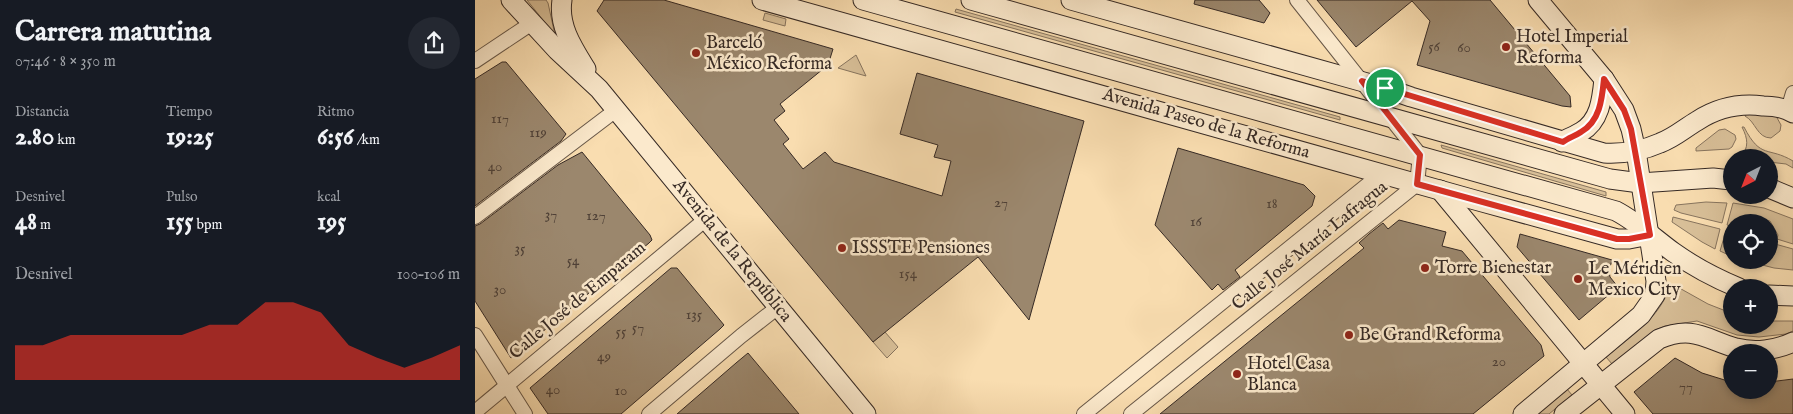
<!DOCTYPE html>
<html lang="es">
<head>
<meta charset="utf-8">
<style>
	:root { --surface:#171b24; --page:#242831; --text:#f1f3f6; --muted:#9ea1a6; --accent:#d93025 }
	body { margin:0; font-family:"IM FELL English",serif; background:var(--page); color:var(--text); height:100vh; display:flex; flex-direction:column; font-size:19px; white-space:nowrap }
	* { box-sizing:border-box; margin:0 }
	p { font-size:16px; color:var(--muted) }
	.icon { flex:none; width:28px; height:28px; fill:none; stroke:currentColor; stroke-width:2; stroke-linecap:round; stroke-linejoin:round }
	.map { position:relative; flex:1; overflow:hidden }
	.sheet { display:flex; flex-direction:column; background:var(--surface); width:475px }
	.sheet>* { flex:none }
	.needle { width:32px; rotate:222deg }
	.controls { position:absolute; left:1248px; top:149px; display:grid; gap:10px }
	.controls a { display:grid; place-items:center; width:55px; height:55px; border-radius:50%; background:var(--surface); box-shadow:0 2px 8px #0003; font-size:25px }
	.pin { position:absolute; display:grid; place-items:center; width:42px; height:42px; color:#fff; margin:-21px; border:2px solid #fff; border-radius:50%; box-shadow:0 1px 5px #0007 }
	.round { display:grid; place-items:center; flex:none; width:52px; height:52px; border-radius:26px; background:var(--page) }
	.headline { display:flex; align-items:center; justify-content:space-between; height:85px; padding:0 15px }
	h1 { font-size:28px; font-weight:700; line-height:38px }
	.metrics { display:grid; grid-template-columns:repeat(3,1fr); gap:8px; height:85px; padding:5px 15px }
	.metrics div { display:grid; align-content:center }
	.metrics b { font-size:25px; font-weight:700 }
	.metrics small { font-size:14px; font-weight:400 }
	.metrics p { font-size:14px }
	.chart { height:140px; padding:10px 15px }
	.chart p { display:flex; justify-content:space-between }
	.chart svg { width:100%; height:90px; margin-top:5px; fill:var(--accent); opacity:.7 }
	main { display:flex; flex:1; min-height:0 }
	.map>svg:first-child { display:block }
	.green { fill:#d8bf98; stroke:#87745e }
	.building { fill:#9b876d; stroke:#362a25 }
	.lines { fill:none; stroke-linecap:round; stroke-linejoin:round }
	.street-casing { stroke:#675748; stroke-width:16 }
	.secondary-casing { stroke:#362a25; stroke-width:21 }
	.street { stroke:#fbe9cc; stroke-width:14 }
	.secondary { stroke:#fbe9cc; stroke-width:19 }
	.route-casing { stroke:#fff; stroke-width:10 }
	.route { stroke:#d93025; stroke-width:6 }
	.poi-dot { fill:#8f2418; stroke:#fbe9cc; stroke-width:2 }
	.labels { text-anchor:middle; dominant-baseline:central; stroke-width:5; stroke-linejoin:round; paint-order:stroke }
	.number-label { font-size:15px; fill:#4f4137 }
	.poi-label { font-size:18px; fill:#362a25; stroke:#fbe9cc; text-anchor:start }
	.street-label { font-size:18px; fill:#362a25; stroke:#fbe9cc }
</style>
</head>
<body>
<main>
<section class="sheet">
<div class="headline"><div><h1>Carrera matutina</h1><p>07:46 · 8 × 350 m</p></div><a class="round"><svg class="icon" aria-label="share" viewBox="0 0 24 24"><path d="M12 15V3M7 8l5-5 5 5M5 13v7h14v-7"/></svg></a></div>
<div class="metrics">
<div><p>Distancia</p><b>2.80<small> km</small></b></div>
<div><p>Tiempo</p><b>19:25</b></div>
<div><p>Ritmo</p><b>6:56<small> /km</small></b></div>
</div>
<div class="metrics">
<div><p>Desnivel</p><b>48<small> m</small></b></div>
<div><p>Pulso</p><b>155<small> bpm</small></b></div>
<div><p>kcal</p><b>195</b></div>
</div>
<div class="chart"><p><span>Desnivel</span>100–106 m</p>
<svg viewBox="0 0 160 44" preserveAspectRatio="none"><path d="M0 44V27L10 27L20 22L30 22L40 22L50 22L60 22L70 17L80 17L90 6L100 6L110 11L120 27L130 33L140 38L150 33L160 27V44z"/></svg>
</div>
</section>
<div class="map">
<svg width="1318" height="414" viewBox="0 0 1318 414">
	<rect width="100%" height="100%" fill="#f9ddb0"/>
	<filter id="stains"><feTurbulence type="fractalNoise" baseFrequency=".004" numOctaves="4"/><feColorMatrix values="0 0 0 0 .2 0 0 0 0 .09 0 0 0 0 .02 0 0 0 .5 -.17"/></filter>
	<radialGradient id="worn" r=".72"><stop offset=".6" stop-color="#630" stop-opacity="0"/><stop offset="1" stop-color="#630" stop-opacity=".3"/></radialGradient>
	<!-- green -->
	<g class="green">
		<path d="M 52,0 L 71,0 L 73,3 L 80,35 Z"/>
		<path d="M 481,9 L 865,117 L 865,120 L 480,12 Z"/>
		<path d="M 290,13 L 311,19 L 310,26 L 288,20 Z"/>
		<path d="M 381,55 L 391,76 L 363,68 Z"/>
		<path d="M 1271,113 L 1301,116 L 1306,125 L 1305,131 L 1296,138 C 1282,138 1281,122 1270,116 Z"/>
		<path d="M 1267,127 L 1269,127 C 1286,160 1293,146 1318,161 L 1318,168 L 1311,164 L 1294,162 L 1294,158 L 1266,157 C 1274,147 1273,139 1267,127 Z"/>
		<path d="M 1250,129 L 1260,135 L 1261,139 L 1257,147 L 1254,149 L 1221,151 L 1221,148 L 1244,130 Z"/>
		<path d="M 966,145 L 1131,192 L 1131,196 L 967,148 Z"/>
		<path d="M 1231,202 L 1252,203 L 1247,223 L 1206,213 L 1199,210 L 1201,205 Z"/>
		<path d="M 1258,203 L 1289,208 L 1318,219 L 1318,244 L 1302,239 L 1303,235 L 1295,221 L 1280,217 L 1270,222 L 1256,222 L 1256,226 L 1252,225 Z"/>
		<path d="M 1198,217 L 1245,229 L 1240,249 L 1227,242 L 1197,222 Z"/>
		<path d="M 1251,231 L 1256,233 L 1256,256 L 1245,251 Z"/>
		<path d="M 1300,244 L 1318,249 L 1318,270 L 1299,268 L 1268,260 L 1294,260 L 1294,251 L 1299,249 Z"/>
		<path d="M 1199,285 L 1233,304 L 1256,313 L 1256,325 L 1294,325 L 1294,321 L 1318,321 L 1318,331 L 1311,334 L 1284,337 L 1262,335 L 1222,321 L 1190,326 L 1180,330 L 1137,364 L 1131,357 C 1156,336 1185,318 1195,286 Z"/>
		<path d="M 410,332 L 423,347 L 412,358 L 398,342 Z"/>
		<path d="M 1092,389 L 1097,395 L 1074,414 L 1062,414 Z"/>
	</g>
	<!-- building -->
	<g class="building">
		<path d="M 129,0 L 189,0 L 358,49 L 353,65 L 305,104 L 310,111 L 299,120 L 314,139 L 308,144 L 328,169 L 350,152 L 359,162 L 467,196 L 476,161 L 459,157 L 463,145 L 425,134 L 442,73 L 609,121 L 554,320 L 503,257 L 398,342 L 122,11 Z"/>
		<path d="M 720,0 L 784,0 L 795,13 L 789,23 L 719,4 Z"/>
		<path d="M 842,0 L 1015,0 L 1095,96 L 1096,107 L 1087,106 L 942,65 L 955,21 L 937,1 L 881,47 Z"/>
		<path d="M 27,62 L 31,62 L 91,134 L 86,141 L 0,206 L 0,79 Z"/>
		<path d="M 703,148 L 829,185 L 840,196 L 837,206 L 760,270 L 765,277 L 748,290 L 743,284 L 737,290 L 680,225 Z"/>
		<path d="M 107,152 L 175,235 L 177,240 L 174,243 L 36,358 L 0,301 L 0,226 L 5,224 L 83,165 Z"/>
		<path d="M 924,220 L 971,232 L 967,246 L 987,251 L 1066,345 L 1069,356 L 998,414 L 685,414 L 889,248 L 884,243 L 894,234 L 908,223 L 913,229 Z"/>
		<path d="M 1045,234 L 1137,260 L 1134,271 L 1135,277 L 1143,287 L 1104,320 L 1042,247 Z"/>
		<path d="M 196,268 L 202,268 L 249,325 L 245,329 L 146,414 L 73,414 L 55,388 Z"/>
		<path d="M 273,353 L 324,414 L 202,414 L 261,363 Z"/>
		<path d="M 1200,358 L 1227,373 L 1256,382 L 1256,390 L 1294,390 L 1294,382 L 1318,379 L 1318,414 L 1178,414 L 1159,392 Z"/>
	</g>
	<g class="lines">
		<defs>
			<g id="street">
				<path d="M 0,61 L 57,23"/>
				<path d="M 1313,110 L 1318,93"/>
				<path d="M 0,217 L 141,110"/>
				<path d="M 0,335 L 50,414"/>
				<path d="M 0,412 L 231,219"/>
				<path d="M 174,414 L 266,336 L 303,307"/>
				<path d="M 609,414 L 906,174"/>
				<path d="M 656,414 L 942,184 L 945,155 L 822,0"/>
			</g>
			<g id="secondary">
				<path d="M 36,0 L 82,50 L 124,89 L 391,414"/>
				<path d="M 87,0 C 83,26 98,48 111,69"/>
				<path d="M 287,0 L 1000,200 L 1142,239 L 1154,239 L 1175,235"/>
				<path d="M 388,0 L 1141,211 C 1162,222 1179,238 1198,252 C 1219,267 1240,278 1264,288"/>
				<path d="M 496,0 L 1135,179 L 1165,183 L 1238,178 L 1256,180"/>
				<path d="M 596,0 L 910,88 L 936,97 L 1129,153 C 1149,154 1167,151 1185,143 C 1199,138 1210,128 1222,121 C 1242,108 1265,103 1288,106 C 1298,106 1310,108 1318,113"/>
				<path d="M 1087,142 C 1093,138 1100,136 1106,132 C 1125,121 1127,99 1129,79"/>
				<path d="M 1294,188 L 1318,198"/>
				<path d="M 965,190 L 1150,414"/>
				<path d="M 1294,295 L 1318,296"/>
				<path d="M 1048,414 L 1166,315 L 1180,295 L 1181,281 L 1161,151 L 1156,129 L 1149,110 L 1129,79 L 1063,0"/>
				<path d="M 1089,414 L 1184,339 C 1218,325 1230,339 1261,348 C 1280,353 1301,350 1318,342"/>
			</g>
		</defs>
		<!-- street casing -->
		<use href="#street" class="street-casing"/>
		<!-- secondary casing -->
		<use href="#secondary" class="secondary-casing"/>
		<!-- street -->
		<use href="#street" class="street"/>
		<!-- secondary -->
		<use href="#secondary" class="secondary"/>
	</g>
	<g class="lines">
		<defs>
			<path id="route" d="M 1129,79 L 1149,110 L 1156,129 L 1175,235 L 1154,239 L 1142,239 L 942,184 L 945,155 L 887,81 L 1088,142 C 1093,138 1100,136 1106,132 C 1125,121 1127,99 1129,79 Z"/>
		</defs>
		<!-- route casing -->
		<use href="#route" class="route-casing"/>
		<!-- route -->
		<use href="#route" class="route"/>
	</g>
	<!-- markers -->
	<g class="poi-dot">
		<circle cx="1031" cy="47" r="5"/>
		<circle cx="221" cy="53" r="5"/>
		<circle cx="367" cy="248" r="5"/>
		<circle cx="950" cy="268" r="5"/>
		<circle cx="1103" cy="279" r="5"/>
		<circle cx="874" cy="335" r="5"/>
		<circle cx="762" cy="374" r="5"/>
	</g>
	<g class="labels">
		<!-- number labels -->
		<g class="number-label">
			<text x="959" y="46">56</text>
			<text x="989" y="47">60</text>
			<text x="25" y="118">117</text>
			<text x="63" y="132">119</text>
			<text x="20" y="166">40</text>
			<text x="526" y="202">27</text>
			<text x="797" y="203">18</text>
			<text x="76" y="214">37</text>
			<text x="121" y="215">127</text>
			<text x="721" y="221">16</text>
			<text x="45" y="248">35</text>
			<text x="98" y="260">54</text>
			<text x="433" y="273">154</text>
			<text x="25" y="289">30</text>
			<text x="219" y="314">135</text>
			<text x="163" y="327">57</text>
			<text x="146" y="331">55</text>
			<text x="129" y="356">49</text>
			<text x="1024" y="361">20</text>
			<text x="1211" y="386">77</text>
			<text x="78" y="389">40</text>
			<text x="146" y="390">10</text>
		</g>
		<!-- poi labels -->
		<g class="poi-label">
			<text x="1041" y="37">Hotel Imperial<tspan x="1041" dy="21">Reforma</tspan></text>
			<text x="231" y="43">Barceló<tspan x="231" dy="21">México Reforma</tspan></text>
			<text x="377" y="248">ISSSTE Pensiones</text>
			<text x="960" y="268">Torre Bienestar</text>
			<text x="1113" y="269">Le Méridien<tspan x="1113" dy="21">Mexico City</tspan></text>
			<text x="884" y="335">Be Grand Reforma</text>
			<text x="772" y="364">Hotel Casa<tspan x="772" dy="21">Blanca</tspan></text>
		</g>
		<!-- street labels -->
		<g class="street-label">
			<text transform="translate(731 124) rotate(16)">Avenida Paseo de la Reforma</text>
			<text transform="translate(835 246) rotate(-39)">Calle José María Lafragua</text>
			<text transform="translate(257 251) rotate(51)">Avenida de la República</text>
			<text transform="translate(103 301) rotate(-40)">Calle José de Emparam</text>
		</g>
	</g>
	<rect width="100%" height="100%" filter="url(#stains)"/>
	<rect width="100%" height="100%" fill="url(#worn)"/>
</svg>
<div class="controls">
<a><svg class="needle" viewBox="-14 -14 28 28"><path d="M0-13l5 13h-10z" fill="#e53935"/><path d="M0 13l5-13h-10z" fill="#9ea1a6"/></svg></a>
<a><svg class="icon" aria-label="locate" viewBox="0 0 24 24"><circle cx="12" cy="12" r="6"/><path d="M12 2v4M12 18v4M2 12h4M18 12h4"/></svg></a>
<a>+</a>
<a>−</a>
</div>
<div class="pin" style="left:910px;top:88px;background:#1e9e55"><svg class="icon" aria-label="arrive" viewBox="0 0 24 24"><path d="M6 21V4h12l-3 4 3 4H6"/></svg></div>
</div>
</main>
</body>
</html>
